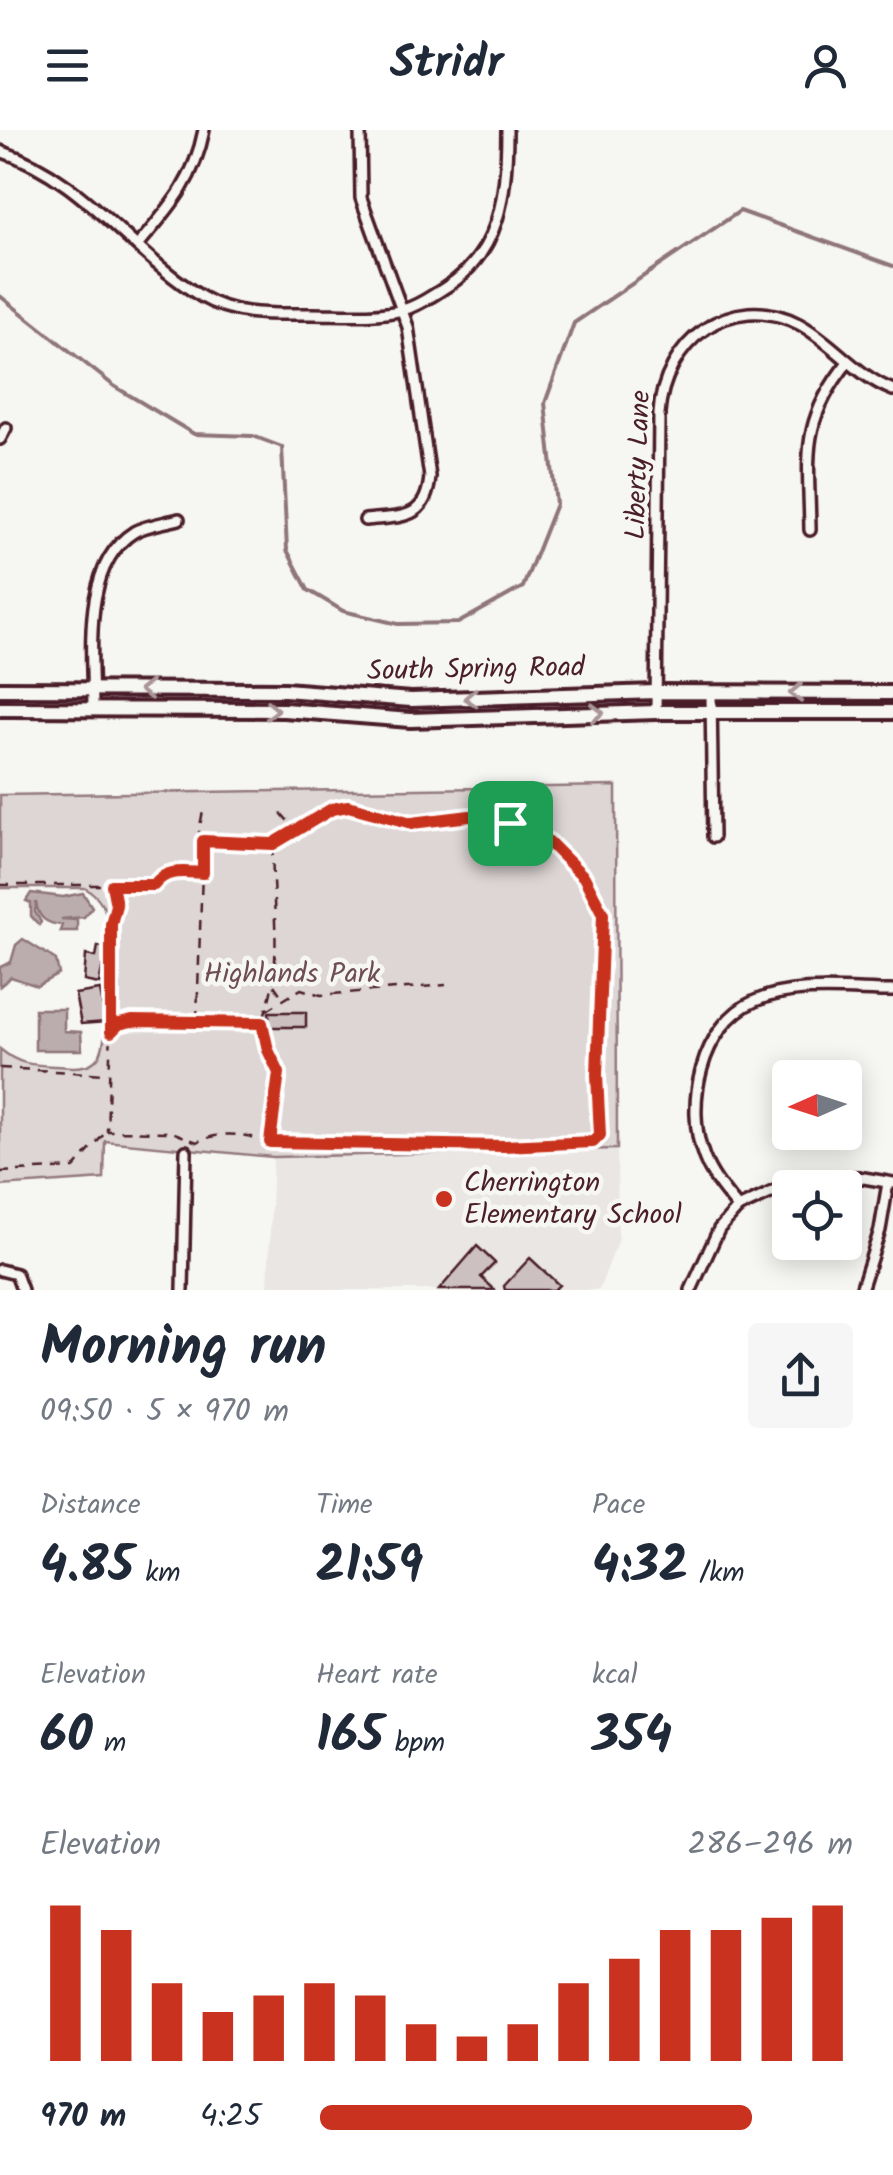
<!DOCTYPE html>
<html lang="en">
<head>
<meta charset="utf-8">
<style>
	:root { --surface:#fff; --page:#f6f6f7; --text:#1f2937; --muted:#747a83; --accent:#c8321e }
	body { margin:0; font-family:Kalam,sans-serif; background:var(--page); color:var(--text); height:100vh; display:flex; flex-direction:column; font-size:38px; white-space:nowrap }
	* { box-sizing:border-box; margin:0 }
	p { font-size:32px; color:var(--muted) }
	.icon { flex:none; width:55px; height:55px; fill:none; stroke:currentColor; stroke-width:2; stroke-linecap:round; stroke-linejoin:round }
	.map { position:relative; height:1160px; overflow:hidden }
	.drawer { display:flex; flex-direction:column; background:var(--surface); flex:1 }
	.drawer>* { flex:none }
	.needle { width:65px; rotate:267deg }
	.tools { position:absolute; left:772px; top:930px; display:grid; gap:20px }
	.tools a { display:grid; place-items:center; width:90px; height:90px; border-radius:10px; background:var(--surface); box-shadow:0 5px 25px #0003; font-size:50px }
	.pin { position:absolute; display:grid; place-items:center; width:85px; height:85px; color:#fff; margin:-42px; border-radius:20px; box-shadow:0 5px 15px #0006 }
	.round { display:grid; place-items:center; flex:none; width:105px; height:105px; border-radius:10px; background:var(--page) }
	.overview { display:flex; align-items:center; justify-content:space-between; height:170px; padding:0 40px }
	h1 { font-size:55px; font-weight:700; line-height:75px }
	.metrics { display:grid; grid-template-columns:repeat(3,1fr); gap:15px; height:170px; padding:10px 40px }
	.metrics div { display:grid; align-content:center }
	.metrics b { font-size:50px; font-weight:700 }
	.metrics small { font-size:28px; font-weight:400 }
	.metrics p { font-size:28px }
	.chart { height:280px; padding:20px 40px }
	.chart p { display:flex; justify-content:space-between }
	.chart svg { width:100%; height:180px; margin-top:10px; stroke:var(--accent); stroke-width:6 }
	ul { padding:0 40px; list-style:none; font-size:32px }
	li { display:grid; grid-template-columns:160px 120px 1fr; align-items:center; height:75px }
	li i { height:25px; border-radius:12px; background:var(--accent) }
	header { display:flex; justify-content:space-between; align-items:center; height:130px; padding:0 40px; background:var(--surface); font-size:45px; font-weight:700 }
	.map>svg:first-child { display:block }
	.built { fill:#e9e6e3 }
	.green { fill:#ddd6d5; stroke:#947a80; stroke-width:2.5 }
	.water { fill:#bbadae; stroke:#8e747a; stroke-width:2.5 }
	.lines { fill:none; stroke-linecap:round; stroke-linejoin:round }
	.stream { stroke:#8e747a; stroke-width:4 }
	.building { fill:#ccc1c0; stroke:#4a1f2b; stroke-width:2.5 }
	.street-casing { stroke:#4a1f2b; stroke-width:16 }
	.secondary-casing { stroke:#4a1f2b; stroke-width:20 }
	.path { stroke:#4a1f2b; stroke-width:2.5; stroke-dasharray:10 8; stroke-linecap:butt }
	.street { stroke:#f6f6f2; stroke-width:9 }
	.secondary { stroke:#f6f6f2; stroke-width:12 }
	.oneway { stroke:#a99598 }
	.route-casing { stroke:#fff; stroke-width:20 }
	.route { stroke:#c8321e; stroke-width:12 }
	.poi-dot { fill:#c8321e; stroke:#f6f6f2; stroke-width:4 }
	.labels { text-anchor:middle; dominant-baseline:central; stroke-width:9; stroke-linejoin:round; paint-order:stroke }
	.street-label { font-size:28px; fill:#4a1f2b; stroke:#f6f6f2 }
	.park-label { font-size:28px; fill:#6f4d56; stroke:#f6f6f2 }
	.poi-label { font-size:28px; fill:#4a1f2b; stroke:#f6f6f2; text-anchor:start }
</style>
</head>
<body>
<header><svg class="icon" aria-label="menu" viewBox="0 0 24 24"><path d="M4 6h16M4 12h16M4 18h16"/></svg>Stridr<svg class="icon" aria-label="person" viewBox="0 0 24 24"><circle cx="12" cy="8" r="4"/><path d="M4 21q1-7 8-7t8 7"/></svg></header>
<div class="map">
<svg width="893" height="1160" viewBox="0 0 893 1160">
	<rect width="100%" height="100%" fill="#f6f6f2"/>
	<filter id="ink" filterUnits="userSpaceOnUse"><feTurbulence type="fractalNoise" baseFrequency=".01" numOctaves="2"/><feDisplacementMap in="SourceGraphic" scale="20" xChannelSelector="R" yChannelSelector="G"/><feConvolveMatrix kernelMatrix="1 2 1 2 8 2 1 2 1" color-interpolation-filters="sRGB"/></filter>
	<g filter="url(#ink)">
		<!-- built -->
		<path class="built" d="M 617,1019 L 618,1110 L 599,1160 L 268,1160 L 273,1027 Z"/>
		<!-- green -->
		<path class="green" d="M 616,656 L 617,1019 L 273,1027 L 105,1011 L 104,1049 L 0,1056 L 0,919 C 19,935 32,935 56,936 C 71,937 90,940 99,926 C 110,911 112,799 105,781 C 102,771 94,763 85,758 L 0,758 L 0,665 Z"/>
		<!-- water -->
		<g class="water">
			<path d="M 31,763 L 63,767 L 83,763 L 92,777 L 84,787 L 61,789 L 77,790 L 77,801 L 60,801 L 62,795 C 46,794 38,788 36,772 L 35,782 L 41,792 L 39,795 L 31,786 L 31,773 L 26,771 Z"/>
			<path d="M 23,809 L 56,830 L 59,844 L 37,856 L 11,847 L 0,856 L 0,837 L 11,832 L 16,815 Z"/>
			<path d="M 35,879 L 64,879 L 64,901 L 81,902 L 82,920 L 35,920 Z"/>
		</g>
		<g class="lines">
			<!-- stream -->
			<path class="stream" d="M 0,166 L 114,256 L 194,304 L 253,306 L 282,317 L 287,420 L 308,460 L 343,481 L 398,494 L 458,493 L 523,457 L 556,374 L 545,273 L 574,193 L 740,81 L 893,136"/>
		</g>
		<!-- building -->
		<g class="building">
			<path d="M 98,816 L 106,818 L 99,854 L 84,851 L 86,825 L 96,827 Z"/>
			<path d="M 100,860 L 106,892 L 81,894 L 75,864 Z"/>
			<path d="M 269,882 L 306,882 L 306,897 L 270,897 Z"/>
			<path d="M 477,1116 L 495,1133 L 481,1147 L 495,1160 L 439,1160 Z"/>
			<path d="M 530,1128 L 559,1155 L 554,1160 L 505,1160 L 504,1156 Z"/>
		</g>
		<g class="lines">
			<defs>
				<g id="street">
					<path d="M 360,0 L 361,68 L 408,197 L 430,347 C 426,391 401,386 365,390"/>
					<path d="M 0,21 C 83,47 131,124 202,167 C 236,187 274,184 312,184 C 342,184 374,187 403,180 C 418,176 430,167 443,159 C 501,124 507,63 507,0"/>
					<path d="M 138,115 C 171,76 194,51 204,0"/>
					<path d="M 0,309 L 6,298"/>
					<path d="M 810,400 C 809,326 799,293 848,232"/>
					<path d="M 711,564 L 713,707"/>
					<path d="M 93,580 C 93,525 80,436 134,402 C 146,395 165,393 179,389"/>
					<path d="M 656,582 L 659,284 C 663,214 730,158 799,194 C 833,212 856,246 893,260"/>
					<path d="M 738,1078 C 725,1062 711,1046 704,1027 C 684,976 701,894 755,871 C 795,853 850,861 893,861"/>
					<path d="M 0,1140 L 16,1144 L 22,1160"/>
					<path d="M 183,1160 L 186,1021"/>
					<path d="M 691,1160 L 719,1099 L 738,1078 L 805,1047 L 858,1047 L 893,1053"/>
					<path d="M 861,1160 L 880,1100 L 888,1053"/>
				</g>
				<g id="secondary">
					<path d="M 0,559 L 285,560 L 411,570 L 656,562 L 893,563"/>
					<path d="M 0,579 L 284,580 L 410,590 L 656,582 L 893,582"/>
				</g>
			</defs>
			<!-- street casing -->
			<use href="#street" class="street-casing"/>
			<!-- secondary casing -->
			<use href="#secondary" class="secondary-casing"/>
			<!-- path -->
			<g class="path">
				<path d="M 281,683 L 293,697"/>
				<path d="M 203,711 L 273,714 C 270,775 286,834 262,891"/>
				<path d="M 0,755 L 154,755 C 166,739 183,742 201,743"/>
				<path d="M 274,855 L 283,868"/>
				<path d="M 267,880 L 301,859 L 321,865 L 446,855"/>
				<path d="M 187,883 L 196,890"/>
				<path d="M 197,890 L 203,711 L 199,701 L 203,681"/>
				<path d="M 132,891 L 262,893 L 268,919 L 279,943 L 270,1012 C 242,1004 224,1000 197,1012 L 172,1002 L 107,1001 L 111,901 L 119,894 Z"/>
				<path d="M 111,901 L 111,794 L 117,775 L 112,757"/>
				<path d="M 0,938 L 106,944"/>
				<path d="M 270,1012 L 504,1016 L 593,1011 L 600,1005 L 597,945 L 603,784 L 584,747 L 549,712 L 510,693 L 470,686 L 412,693 L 348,675 L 332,679 L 273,714"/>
				<path d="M 0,1042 L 74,1038 L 106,1002"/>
			</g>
			<!-- street -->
			<use href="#street" class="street"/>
			<!-- secondary -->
			<use href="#secondary" class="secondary"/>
		</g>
		<!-- one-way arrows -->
		<defs><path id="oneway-chevron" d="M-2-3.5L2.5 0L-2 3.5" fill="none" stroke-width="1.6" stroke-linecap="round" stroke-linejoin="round" transform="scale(2.5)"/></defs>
		<g class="oneway">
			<use href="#oneway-chevron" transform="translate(146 560) rotate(180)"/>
			<use href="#oneway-chevron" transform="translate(796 563) rotate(179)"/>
			<use href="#oneway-chevron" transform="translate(471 568) rotate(177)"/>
			<use href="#oneway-chevron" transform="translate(272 580) rotate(1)"/>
			<use href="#oneway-chevron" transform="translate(597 583) rotate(-1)"/>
		</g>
	</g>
	<g class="lines" filter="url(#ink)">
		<defs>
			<path id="route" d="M 348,676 L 412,693 L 470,686 L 510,693 L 549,712 L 584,747 L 603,784 L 597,945 L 600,1005 L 593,1012 L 504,1016 L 270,1012 L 279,943 L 268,920 L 262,893 L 132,891 L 119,894 L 111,902 L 111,794 L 116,775 L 112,755 L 154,755 C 166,738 184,742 203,743 L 203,711 L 273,714 L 332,679 Z"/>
		</defs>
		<!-- route casing -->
		<use href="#route" class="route-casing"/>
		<!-- route -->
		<use href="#route" class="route"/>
	</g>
	<!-- markers -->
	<circle class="poi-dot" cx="444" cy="1069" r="10"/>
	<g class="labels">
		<!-- street labels -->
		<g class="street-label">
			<text transform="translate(639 335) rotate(-88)">Liberty Lane</text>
			<text transform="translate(476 540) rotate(-1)">South Spring Road</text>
		</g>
		<!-- park labels -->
		<g class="park-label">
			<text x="292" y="844">Highlands Park</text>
		</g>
		<!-- poi labels -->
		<g class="poi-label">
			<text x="464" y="1053">Cherrington<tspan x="464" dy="32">Elementary School</tspan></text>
		</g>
	</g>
</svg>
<div class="tools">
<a><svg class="needle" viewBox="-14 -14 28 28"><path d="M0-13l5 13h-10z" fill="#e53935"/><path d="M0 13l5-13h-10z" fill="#747a83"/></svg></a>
<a><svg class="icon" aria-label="locate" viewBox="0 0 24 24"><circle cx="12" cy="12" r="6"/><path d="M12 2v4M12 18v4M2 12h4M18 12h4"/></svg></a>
</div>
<div class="pin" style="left:510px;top:693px;background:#1e9e55"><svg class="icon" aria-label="arrive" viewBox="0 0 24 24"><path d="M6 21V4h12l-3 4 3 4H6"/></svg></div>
</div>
<section class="drawer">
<div class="overview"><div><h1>Morning run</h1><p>09:50 · 5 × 970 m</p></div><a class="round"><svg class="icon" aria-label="share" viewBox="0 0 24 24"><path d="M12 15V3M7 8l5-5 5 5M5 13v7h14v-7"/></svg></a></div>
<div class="metrics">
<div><p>Distance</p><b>4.85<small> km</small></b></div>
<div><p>Time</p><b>21:59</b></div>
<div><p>Pace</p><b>4:32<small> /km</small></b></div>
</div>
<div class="metrics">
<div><p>Elevation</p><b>60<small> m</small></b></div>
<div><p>Heart rate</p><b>165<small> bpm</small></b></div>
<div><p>kcal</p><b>354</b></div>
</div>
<div class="chart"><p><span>Elevation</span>286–296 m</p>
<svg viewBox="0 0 160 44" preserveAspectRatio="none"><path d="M5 44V6M15 44V12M25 44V25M35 44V32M45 44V28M55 44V25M65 44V28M75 44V35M85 44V38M95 44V35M105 44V25M115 44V19M125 44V12M135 44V12M145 44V9M155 44V6"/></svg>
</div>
<ul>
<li><b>970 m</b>4:25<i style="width:81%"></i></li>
</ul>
</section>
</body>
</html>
